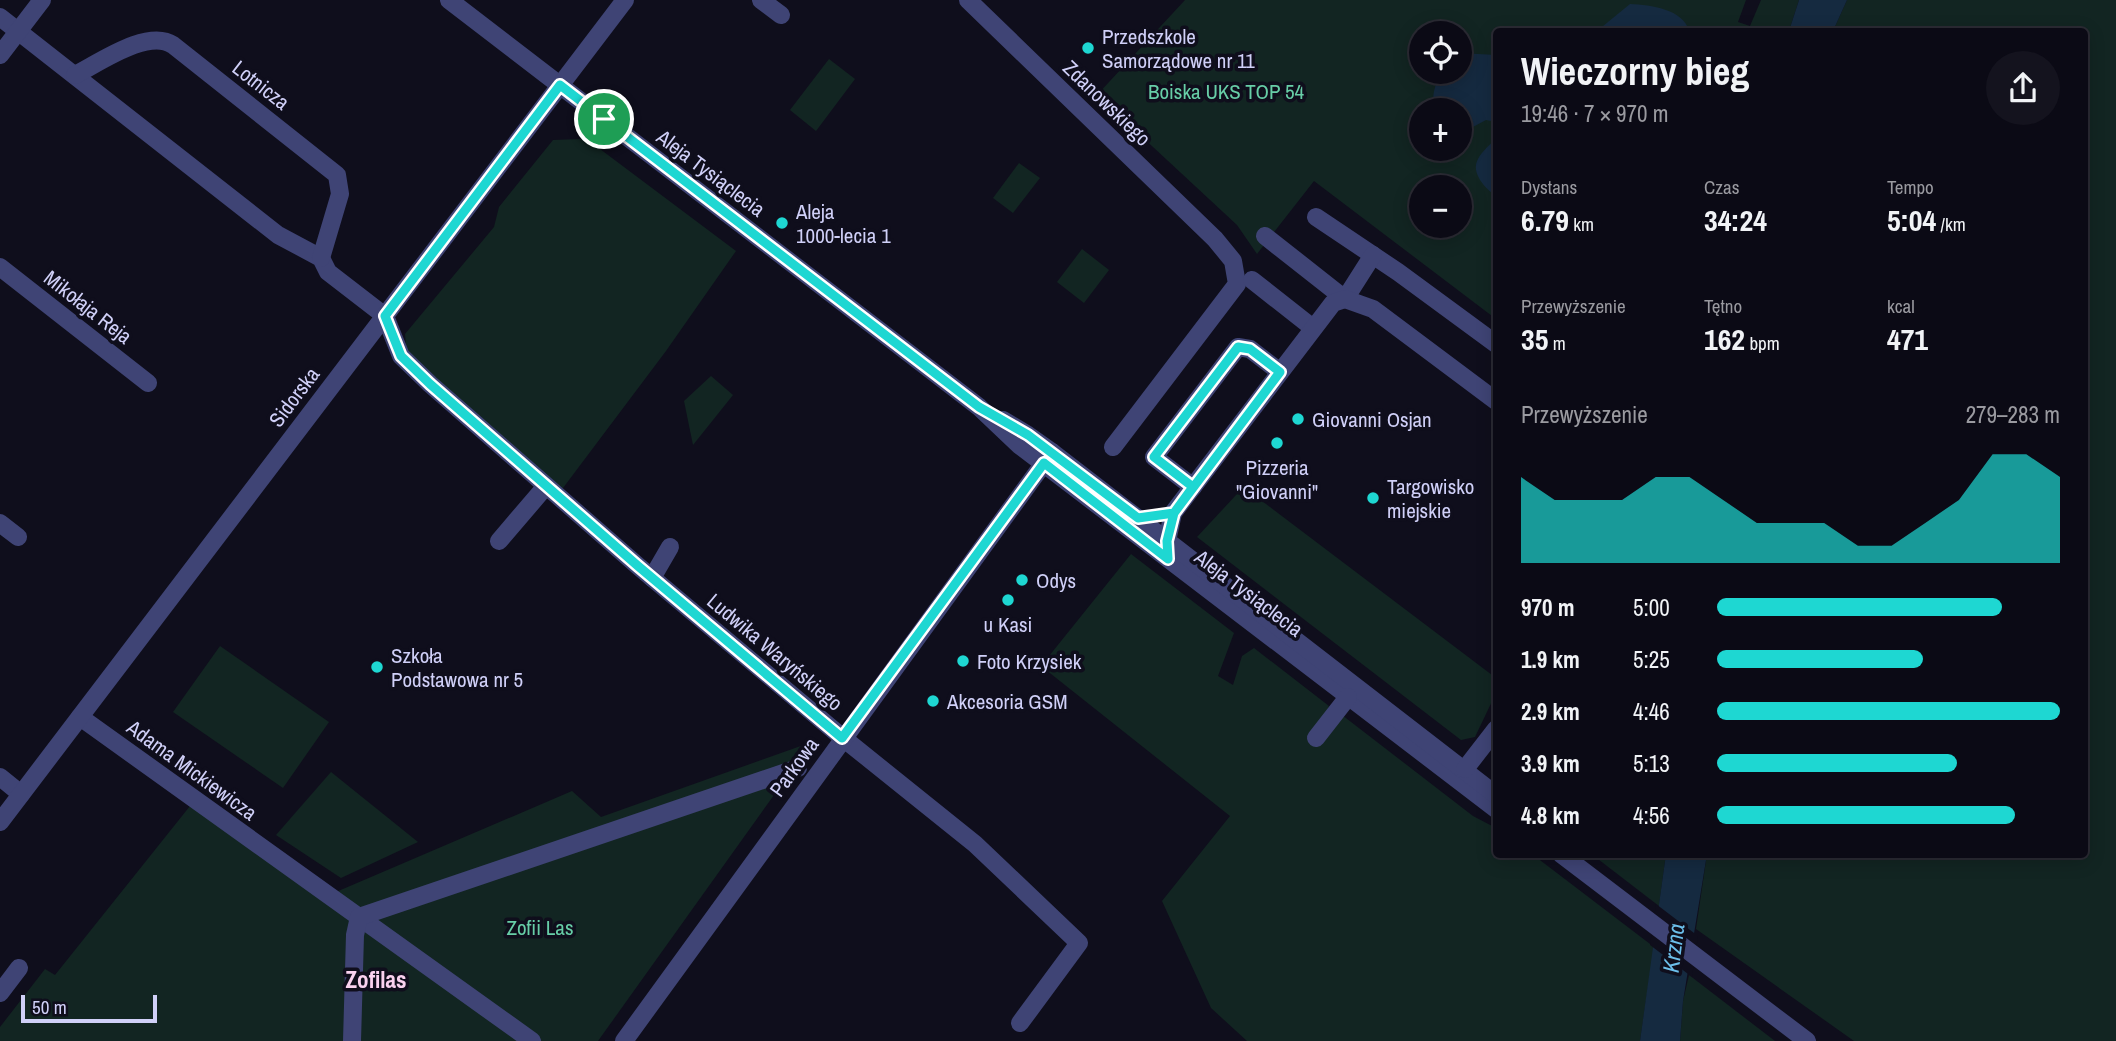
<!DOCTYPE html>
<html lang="pl">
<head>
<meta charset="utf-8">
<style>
	:root { --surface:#0b0a15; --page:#14131e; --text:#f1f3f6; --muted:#9a9aa0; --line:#2b2b34; --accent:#1ed7d2 }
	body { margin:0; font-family:"Archivo Narrow",sans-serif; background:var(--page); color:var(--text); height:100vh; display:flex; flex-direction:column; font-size:26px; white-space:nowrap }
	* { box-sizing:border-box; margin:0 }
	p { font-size:23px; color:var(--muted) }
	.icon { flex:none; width:38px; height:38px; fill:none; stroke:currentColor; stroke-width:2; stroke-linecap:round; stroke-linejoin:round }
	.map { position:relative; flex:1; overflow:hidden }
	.drawer { position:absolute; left:1493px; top:28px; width:595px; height:830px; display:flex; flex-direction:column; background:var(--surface); border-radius:7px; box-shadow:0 4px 18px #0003,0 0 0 2px var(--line) }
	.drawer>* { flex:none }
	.fabs { position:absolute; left:1409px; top:21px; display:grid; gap:14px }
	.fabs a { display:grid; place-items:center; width:63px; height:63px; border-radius:50%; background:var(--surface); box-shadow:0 4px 18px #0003,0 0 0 2px var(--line); font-size:35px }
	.scale { position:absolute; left:21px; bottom:18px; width:136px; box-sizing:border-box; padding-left:7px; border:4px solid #d0d0f8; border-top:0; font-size:19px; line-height:24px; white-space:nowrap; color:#d0d0f8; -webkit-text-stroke:5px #0f0e1c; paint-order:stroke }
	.pin { position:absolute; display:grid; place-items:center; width:60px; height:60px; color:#fff; margin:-30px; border:4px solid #fff; border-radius:50%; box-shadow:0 2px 7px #0007 }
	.round { display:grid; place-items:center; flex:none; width:74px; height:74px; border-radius:37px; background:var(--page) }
	.overview { display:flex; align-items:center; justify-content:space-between; height:119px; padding:0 28px }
	h1 { font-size:38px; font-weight:700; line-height:52px }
	.stats { display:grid; grid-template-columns:repeat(3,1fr); gap:10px; height:119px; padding:7px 28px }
	.stats div { display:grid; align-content:center }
	.stats b { font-size:30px; font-weight:700 }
	.stats small { font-size:19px; font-weight:400 }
	.stats p { font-size:19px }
	.chart { height:196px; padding:14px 28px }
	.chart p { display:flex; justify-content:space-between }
	.chart svg { width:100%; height:126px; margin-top:7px; fill:var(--accent); opacity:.7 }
	ul { padding:0 28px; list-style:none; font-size:23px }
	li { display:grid; grid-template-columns:112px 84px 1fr; align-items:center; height:52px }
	li i { height:18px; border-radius:9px; background:var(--accent) }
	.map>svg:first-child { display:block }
	.green { fill:#122522; fill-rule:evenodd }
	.water { fill:#152a40 }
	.pier { fill:#0f0e1c }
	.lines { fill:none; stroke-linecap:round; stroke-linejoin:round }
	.minor { stroke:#3f4475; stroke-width:18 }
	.route-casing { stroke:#fff; stroke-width:14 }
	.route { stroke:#1ed7d2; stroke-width:9 }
	.poi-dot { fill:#1ed7d2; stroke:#0f0e1c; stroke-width:2.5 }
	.labels { text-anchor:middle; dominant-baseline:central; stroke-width:7; stroke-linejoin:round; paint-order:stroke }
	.poi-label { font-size:21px; fill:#d0d0f8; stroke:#0f0e1c; text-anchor:start }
	.street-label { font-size:21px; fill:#d0d0f8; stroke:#0f0e1c }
	.park-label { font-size:21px; fill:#67cea7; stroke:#0f0e1c }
	.water-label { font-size:23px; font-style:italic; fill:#6cbfeb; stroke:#0f0e1c }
	.neighbourhood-label { font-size:23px; font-weight:bold; fill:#f9d2ef; stroke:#0f0e1c }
</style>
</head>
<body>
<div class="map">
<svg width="2116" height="1041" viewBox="0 0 2116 1041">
	<rect width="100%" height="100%" fill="#0f0e1c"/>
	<!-- green -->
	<g class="green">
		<path d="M 1185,0 L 1746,0 L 1738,22 L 1750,26 L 1761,0 L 1799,0 L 1789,31 L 1496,32 L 1496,319 L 1314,181 L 1257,254 L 1237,225 L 1097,95 ZM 1421,33 L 1460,33 L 1460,72 L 1421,72 ZM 1421,110 L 1460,110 L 1460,149 L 1421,149 ZM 1421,187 L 1460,187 L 1460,226 L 1421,226 Z"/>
		<path d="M 1847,0 L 2116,0 L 2116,1041 L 1854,1041 L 1696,929 L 1707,854 L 2084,854 L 2084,32 L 1833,31 Z"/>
		<path d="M 829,59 L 855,79 L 816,131 L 790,110 Z"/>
		<path d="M 581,139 L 592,143 L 736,251 L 666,351 L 557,496 L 401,356 L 406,345 L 405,334 L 494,227 L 499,207 L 553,140 Z"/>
		<path d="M 1019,163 L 1040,178 L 1013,213 L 993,198 Z"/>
		<path d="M 1082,249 L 1109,270 L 1084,303 L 1057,282 Z"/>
		<path d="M 711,376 L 733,395 L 693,445 L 684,401 Z"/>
		<path d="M 1237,494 L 1262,501 L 1496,678 L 1496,693 L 1475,737 L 1461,740 L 1197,537 Z"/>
		<path d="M 1131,554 L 1234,633 L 1218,676 L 1233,685 L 1242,656 L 1254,648 L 1329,706 L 1324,720 L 1342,715 L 1473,816 L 1496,828 L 1496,854 L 1532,854 L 1654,947 L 1640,1041 L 1247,1041 L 1211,1008 L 1162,901 L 1230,816 L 1041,666 Z"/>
		<path d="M 220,646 L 329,722 L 283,788 L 173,712 Z"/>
		<path d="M 812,742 L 598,1041 L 0,1041 L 0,1027 L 45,969 L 55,975 L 190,806 L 336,892 L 572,791 L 601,817 Z"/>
		<path d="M 331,772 L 418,842 L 341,878 L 276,835 Z"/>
		<path d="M 1597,854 L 1666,854 L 1659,906 L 1594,856 Z"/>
		<path d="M 1689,975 L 1775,1041 L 1680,1041 L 1683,1001 Z"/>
	</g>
	<!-- water -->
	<g class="water">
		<path d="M 1799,0 L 1847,0 L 1833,31 L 1789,31 Z"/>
		<path d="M 1630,4 C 1651,5 1683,9 1689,31 L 1597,31 Z"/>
		<path d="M 1460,53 L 1496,55 L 1496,122 L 1486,120 L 1471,128 L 1460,129 L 1460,110 L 1436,110 C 1430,97 1435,84 1442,72 L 1460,72 Z"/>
		<path d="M 1496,138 L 1496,196 C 1486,189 1470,173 1478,159 C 1482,151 1491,144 1496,138 Z"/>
		<path d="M 1666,854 L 1707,854 L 1683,1001 L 1680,1041 L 1640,1041 Z"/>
	</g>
	<!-- pier -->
	<path class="pier" d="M 1656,904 L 1698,936 L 1692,977 L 1650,945 Z"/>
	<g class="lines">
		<!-- minor -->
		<g class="minor">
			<path d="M 449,0 L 979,407 L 1019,445 L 1496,809"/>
			<path d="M 761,0 L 781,15"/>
			<path d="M 968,0 L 1215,239 L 1233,261 L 1237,284 L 1113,447"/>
			<path d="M 0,17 L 278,235 L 321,258 L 328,272 L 385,316"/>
			<path d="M 0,55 L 42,0"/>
			<path d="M 75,75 C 99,63 148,28 173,45 L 337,175 L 340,194 L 321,258"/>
			<path d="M 1316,217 L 1398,272 L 1496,344"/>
			<path d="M 1265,236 L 1345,299 L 1373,255"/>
			<path d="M 0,267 L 148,383"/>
			<path d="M 1252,280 L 1313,328"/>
			<path d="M 385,316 L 401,356 L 430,384 L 638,566 L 843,738 L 975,844 L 1079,943 L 1020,1023"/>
			<path d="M 1003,420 L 1028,435 L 1052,452 L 1496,795"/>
			<path d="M 1193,487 L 1154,457 L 1238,347 L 1250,349 L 1280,372"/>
			<path d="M 0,523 L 18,537"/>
			<path d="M 499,541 L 546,486"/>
			<path d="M 1167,548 L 1167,541 L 1173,513 L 1333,303 L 1345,299 L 1373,309 L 1496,401"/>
			<path d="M 652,578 L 670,547"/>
			<path d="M 80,717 L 532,1041"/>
			<path d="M 1316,738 L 1348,697"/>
			<path d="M 1465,769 L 1496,729"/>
			<path d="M 0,777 L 21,794"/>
			<path d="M 0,822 L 625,0"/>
			<path d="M 1561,854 L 1807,1041"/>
			<path d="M 0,993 L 19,968"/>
			<path d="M 352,1041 L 355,935 L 359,917 L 798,768"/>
			<path d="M 624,1041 L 1052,452"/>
		</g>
	</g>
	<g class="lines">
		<defs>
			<path id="route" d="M 604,119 L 560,85 L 385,316 L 401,356 L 430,384 L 638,566 L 842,738 L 1044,463 L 1168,559 L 1167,541 L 1174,513 L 1280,372 L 1250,349 L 1238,347 L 1154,457 L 1193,487 L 1174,513 L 1138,518 L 1028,435 L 979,407 L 604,119"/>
		</defs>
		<!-- route casing -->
		<use href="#route" class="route-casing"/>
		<!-- route -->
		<use href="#route" class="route"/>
	</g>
	<!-- markers -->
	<g class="poi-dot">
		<circle cx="1088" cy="48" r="7"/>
		<circle cx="782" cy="223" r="7"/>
		<circle cx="1298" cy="419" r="7"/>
		<circle cx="1277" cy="443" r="7"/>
		<circle cx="1373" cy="498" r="7"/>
		<circle cx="1022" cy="580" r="7"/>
		<circle cx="1008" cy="600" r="7"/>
		<circle cx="963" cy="661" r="7"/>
		<circle cx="377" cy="667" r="7"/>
		<circle cx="933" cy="701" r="7"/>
	</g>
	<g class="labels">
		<!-- poi labels -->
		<g class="poi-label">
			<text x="1102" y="36">Przedszkole<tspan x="1102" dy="24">Samorządowe nr 11</tspan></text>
			<text x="796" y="211">Aleja<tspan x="796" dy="24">1000-lecia 1</tspan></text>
			<text x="1312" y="419">Giovanni Osjan</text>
			<text x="1277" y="467" text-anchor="middle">Pizzeria<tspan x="1277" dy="24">"Giovanni"</tspan></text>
			<text x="1387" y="486">Targowisko<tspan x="1387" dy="24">miejskie</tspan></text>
			<text x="1036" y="580">Odys</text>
			<text x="1008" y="624" text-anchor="middle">u Kasi</text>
			<text x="391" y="655">Szkoła<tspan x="391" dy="24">Podstawowa nr 5</tspan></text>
			<text x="977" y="661">Foto Krzysiek</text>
			<text x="947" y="701">Akcesoria GSM</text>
		</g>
		<!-- street labels -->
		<g class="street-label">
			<text transform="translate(261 85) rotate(38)">Lotnicza</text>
			<text transform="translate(1107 103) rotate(44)">Zdanowskiego</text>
			<text transform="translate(711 173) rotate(37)">Aleja Tysiąclecia</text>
			<text transform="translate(88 307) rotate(38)">Mikołaja Reja</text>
			<text transform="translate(294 397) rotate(-53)">Sidorska</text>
			<text transform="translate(1249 593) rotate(37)">Aleja Tysiąclecia</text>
			<text transform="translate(775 652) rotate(40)">Ludwika Waryńskiego</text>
			<text transform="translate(794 767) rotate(-54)">Parkowa</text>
			<text transform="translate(192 770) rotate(36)">Adama Mickiewicza</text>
		</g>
		<!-- park labels -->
		<g class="park-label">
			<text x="1226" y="91">Boiska UKS TOP 54</text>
			<text x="540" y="927">Zofii Las</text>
		</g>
		<!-- water labels -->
		<g class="water-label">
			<text transform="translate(1673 948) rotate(-83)">Krzna</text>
		</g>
		<!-- neighbourhood labels -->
		<g class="neighbourhood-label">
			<text x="376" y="979">Zofilas</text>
		</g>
	</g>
</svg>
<div class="fabs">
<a><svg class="icon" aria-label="locate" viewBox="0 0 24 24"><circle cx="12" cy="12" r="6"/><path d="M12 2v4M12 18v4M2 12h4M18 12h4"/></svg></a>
<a>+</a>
<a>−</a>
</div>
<div class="scale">50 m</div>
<div class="pin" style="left:604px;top:119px;background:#1e9e55"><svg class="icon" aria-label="arrive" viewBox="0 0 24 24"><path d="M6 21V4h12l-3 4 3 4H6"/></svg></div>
<section class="drawer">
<div class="overview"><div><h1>Wieczorny bieg</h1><p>19:46 · 7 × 970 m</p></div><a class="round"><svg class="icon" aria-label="share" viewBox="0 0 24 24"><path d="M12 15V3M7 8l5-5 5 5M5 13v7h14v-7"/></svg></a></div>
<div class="stats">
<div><p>Dystans</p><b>6.79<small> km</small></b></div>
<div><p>Czas</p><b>34:24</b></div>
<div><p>Tempo</p><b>5:04<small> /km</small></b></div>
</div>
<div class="stats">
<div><p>Przewyższenie</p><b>35<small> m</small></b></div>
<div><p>Tętno</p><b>162<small> bpm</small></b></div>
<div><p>kcal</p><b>471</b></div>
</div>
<div class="chart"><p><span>Przewyższenie</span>279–283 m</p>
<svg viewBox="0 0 160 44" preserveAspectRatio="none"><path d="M0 44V14L10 22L20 22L30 22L40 14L50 14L60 22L70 30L80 30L90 30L100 38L110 38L120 30L130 22L140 6L150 6L160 14V44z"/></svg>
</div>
<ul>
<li><b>970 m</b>5:00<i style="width:83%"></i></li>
<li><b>1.9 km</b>5:25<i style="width:60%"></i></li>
<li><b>2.9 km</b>4:46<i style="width:100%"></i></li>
<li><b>3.9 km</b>5:13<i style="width:70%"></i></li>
<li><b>4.8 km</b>4:56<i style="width:87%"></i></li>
</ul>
</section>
</div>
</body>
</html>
